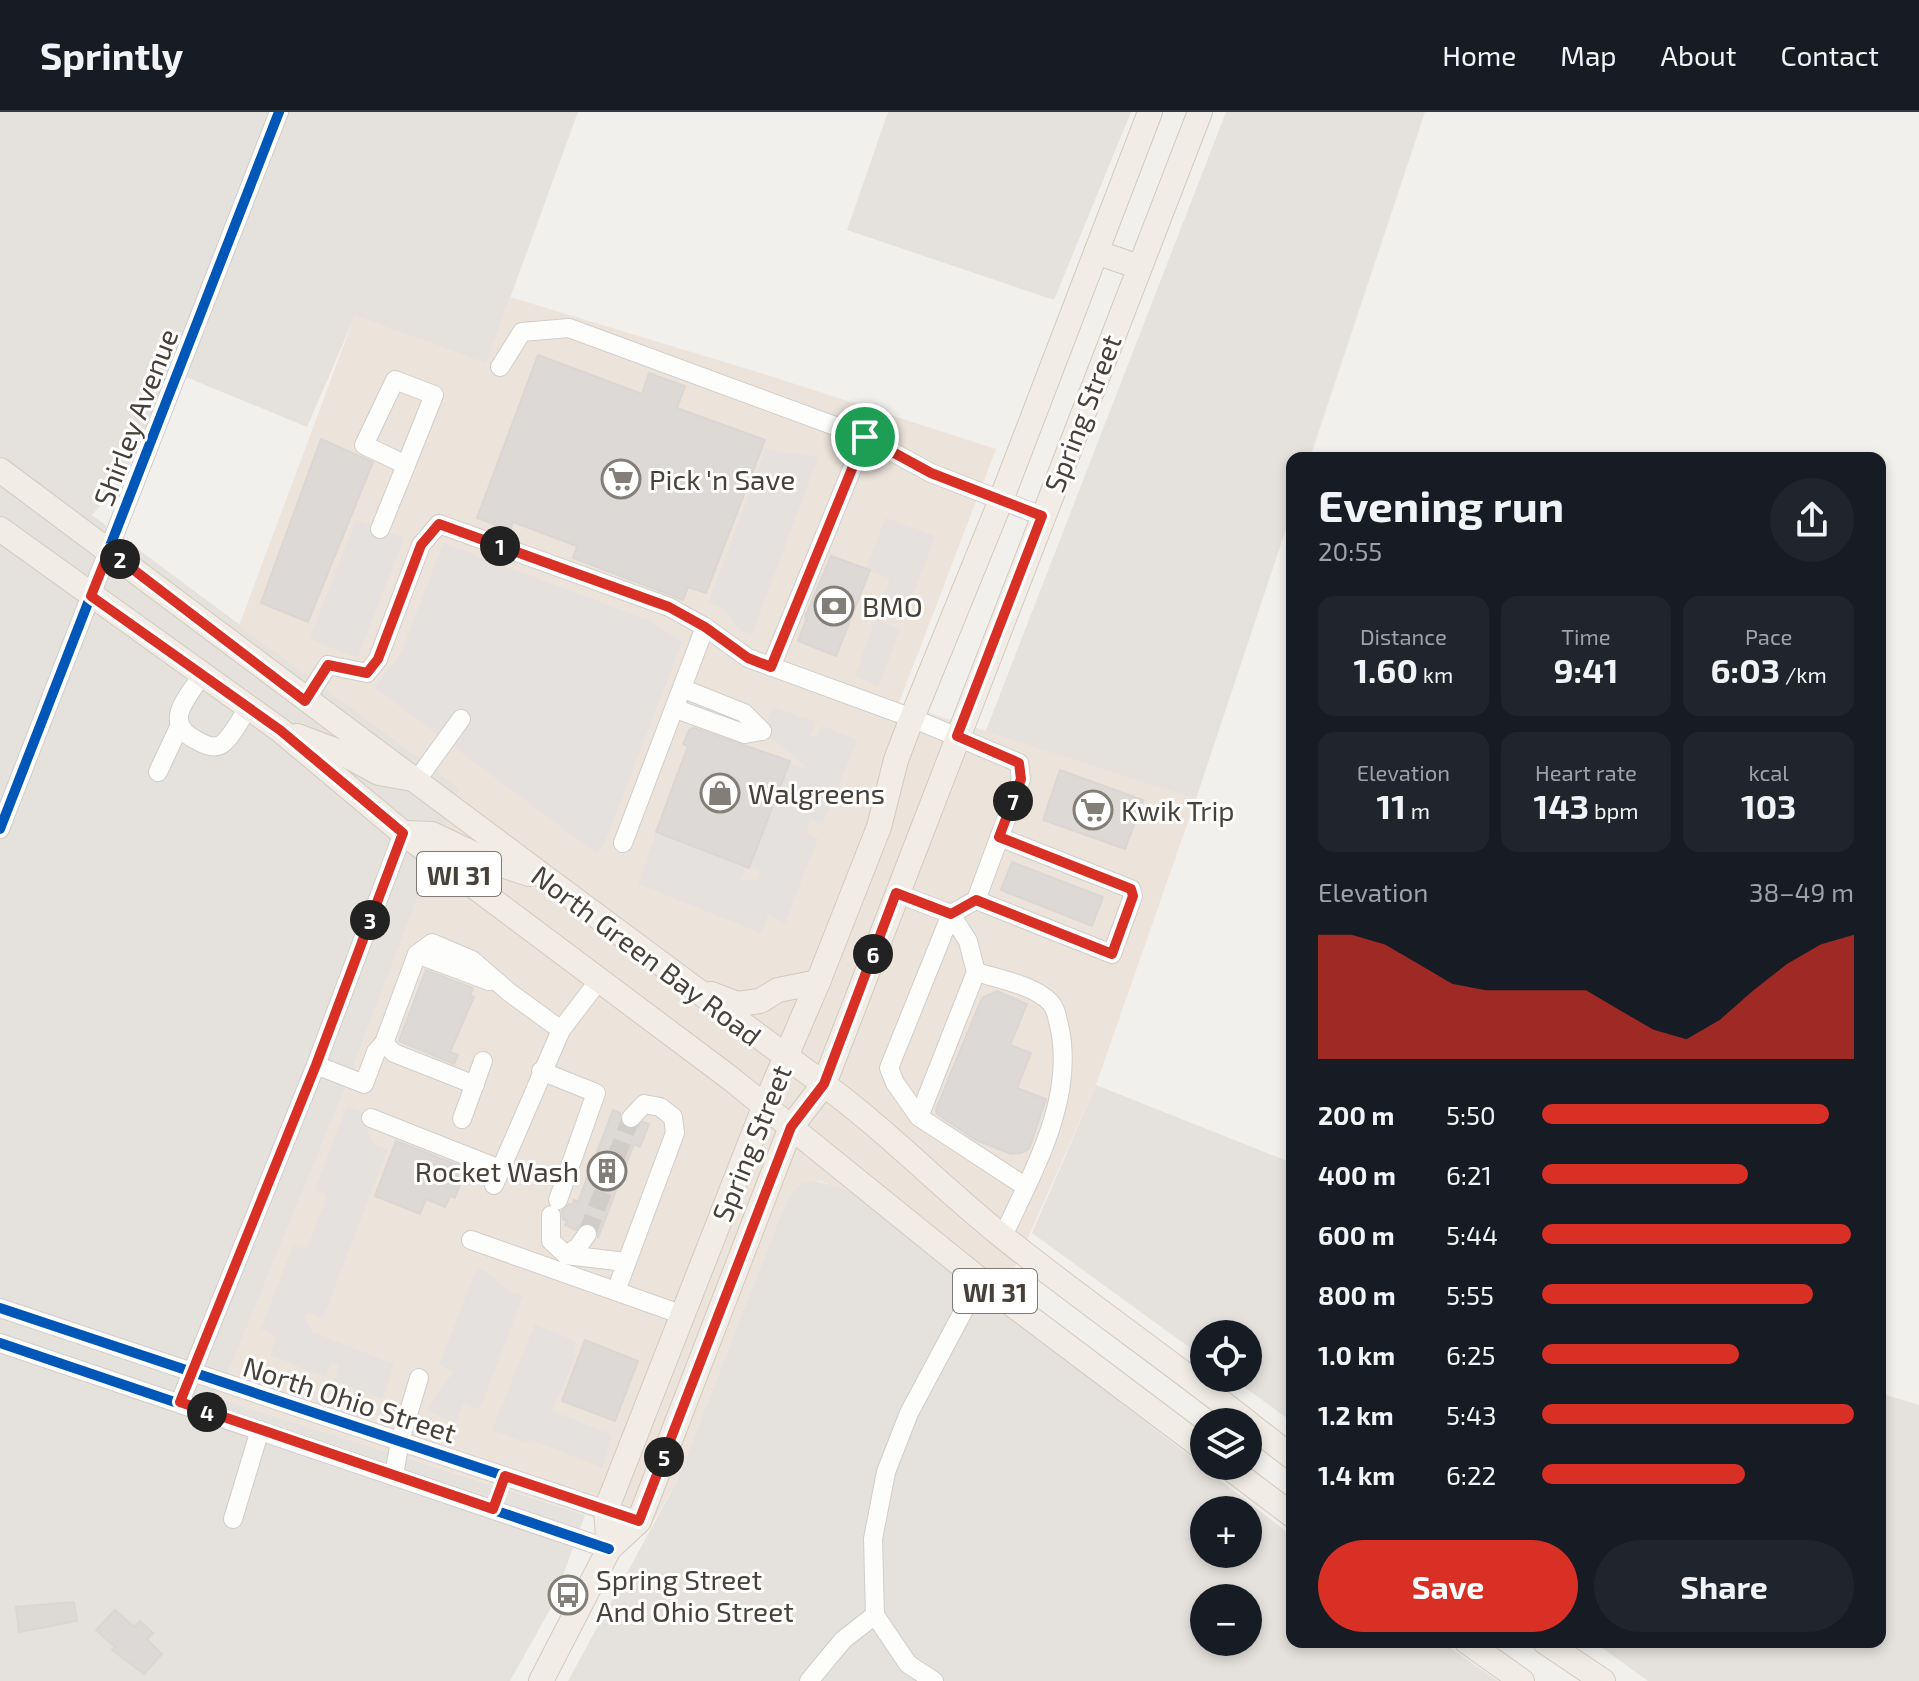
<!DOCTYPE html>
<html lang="en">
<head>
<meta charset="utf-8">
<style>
	:root { --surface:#171b24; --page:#20242c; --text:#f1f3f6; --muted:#9ea1a6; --line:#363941; --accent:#d93025 }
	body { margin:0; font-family:"Exo 2",sans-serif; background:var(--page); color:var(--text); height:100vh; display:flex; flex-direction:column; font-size:30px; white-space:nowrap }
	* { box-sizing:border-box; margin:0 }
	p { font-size:26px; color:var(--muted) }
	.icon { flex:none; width:44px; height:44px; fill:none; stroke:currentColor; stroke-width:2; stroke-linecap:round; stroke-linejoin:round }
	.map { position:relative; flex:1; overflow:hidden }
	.drawer { position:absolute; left:1286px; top:340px; width:600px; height:1196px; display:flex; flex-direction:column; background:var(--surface); border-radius:16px; box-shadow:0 4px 12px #0003 }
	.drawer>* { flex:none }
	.buttons { position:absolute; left:1190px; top:1208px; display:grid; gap:16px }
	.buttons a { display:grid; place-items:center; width:72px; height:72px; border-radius:50%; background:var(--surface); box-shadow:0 4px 12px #0003; font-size:40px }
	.pin { position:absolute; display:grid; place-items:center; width:68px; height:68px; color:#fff; margin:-34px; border:4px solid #fff; border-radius:50%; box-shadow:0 2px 8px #0007 }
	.km { position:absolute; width:40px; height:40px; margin:-20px; border-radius:50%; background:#222; color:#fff; font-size:22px; line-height:40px; text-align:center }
	.round { display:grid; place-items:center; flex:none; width:84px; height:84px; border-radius:42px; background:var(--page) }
	.headline { display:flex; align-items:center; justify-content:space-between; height:136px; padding:0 32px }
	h1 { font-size:44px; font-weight:700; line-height:60px }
	.stats { display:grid; grid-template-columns:repeat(3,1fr); gap:12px; height:136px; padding:8px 32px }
	.stats div { display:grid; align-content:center; border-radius:16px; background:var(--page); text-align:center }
	.stats b { font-size:34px; font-weight:700 }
	.stats small { font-size:22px; font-weight:400 }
	.stats p { font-size:22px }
	.chart { height:224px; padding:16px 32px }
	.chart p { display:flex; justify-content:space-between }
	.chart svg { width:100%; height:144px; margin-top:8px; fill:var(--accent); opacity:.7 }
	.primary-button { display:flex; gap:16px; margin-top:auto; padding:16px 32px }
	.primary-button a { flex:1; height:92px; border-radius:48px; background:var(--accent); color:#fff; font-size:32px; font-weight:700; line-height:92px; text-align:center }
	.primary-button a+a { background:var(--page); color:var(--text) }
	ul { padding:0 32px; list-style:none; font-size:26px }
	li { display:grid; grid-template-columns:128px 96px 1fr; align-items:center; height:60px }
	li i { height:20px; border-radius:10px; background:var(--accent) }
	header { display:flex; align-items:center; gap:48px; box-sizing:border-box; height:112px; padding:0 40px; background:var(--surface); border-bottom:2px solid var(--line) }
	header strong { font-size:38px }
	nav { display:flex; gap:44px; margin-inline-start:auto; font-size:28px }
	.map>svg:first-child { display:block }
	.residential { fill:#e5e1dc; fill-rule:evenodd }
	.commercial { fill:#ece3db }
	.parking { fill:#e4e1de }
	.building { fill:#dcd9d6; stroke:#dad7d3; stroke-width:2 }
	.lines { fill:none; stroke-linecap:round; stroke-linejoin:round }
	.minor-tunnel { stroke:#d0cdc9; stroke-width:18; stroke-dasharray:18 9; stroke-linecap:butt }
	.minor-casing { stroke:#d0cecb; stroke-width:20 }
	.major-casing { stroke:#d2cabd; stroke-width:26 }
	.minor { stroke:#fdfdfc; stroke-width:18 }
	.major { stroke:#f1ede6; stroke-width:24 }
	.cycleway-casing { stroke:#fff; stroke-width:15 }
	.cycleway { stroke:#0057b8; stroke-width:10 }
	.route-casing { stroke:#fff; stroke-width:16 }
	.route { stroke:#d93025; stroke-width:10 }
	.labels { text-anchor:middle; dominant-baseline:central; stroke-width:6; stroke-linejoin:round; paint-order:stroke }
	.shield { fill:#fff; stroke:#7f7a75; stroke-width:2 }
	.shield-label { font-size:26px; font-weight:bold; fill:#48413a }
	.street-label { font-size:28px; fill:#48413a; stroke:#fff }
	.poi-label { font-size:28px; fill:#48413a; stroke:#fff; text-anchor:start }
</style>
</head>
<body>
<header>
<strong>Sprintly</strong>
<nav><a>Home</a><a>Map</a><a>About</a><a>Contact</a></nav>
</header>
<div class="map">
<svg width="1919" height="1569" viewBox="0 0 1919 1569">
	<rect width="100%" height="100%" fill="#f2f0ed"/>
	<!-- residential -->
	<g class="residential">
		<path d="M 0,0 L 578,0 L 486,252 L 355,204 L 307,315 L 169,258 L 125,364 L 92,403 L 460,676 L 342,984 L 218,1286 L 585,1403 L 552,1494 L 510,1569 L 0,1569 Z"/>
		<path d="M 888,0 L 1131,0 L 1054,188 L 847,118 Z"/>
		<path d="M 1226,0 L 1425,0 L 1310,346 L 1292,346 L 1292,399 L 1196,687 L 985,621 Z"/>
		<path d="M 1096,973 L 1292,1051 L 1292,1310 L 1232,1266 L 1248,1266 L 1248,1222 L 1204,1222 L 1204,1246 L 1032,1121 Z"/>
		<path d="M 809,1068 L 841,1075 L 852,1081 L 1292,1424 L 1292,1530 L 1442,1530 L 1498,1569 L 568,1569 L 676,1371 L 779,1107 L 791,1082 L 801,1071 ZM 1204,1398 L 1248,1398 L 1248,1442 L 1204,1442 ZM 1204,1486 L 1248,1486 L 1248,1530 L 1204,1530 Z"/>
		<path d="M 1880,1281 L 1919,1293 L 1919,1569 L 1648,1569 L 1594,1530 L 1880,1530 Z"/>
	</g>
	<!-- commercial -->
	<path class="commercial" d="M 510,185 L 764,262 L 996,337 L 899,591 L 1196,687 L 1096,973 L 997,1195 L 852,1081 L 820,1069 L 801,1071 L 791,1082 L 779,1107 L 676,1371 L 646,1422 L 218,1286 L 342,984 L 460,676 L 239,514 L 355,203 L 486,251 Z"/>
	<!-- parking -->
	<g class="parking">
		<path d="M 766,336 L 781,341 L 804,342 L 818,346 L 752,522 L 740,518 L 721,495 L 709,490 Z"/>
		<path d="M 886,406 L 935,424 L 905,504 L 890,497 L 884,511 L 900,518 L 878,574 L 855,564 L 890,467 L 866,457 Z"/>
		<path d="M 356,408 L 404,426 L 357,546 L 310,527 Z"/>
		<path d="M 443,431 L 651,509 L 682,530 L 605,730 L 596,741 L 374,575 L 401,542 Z"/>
		<path d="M 773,595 L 815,610 L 810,624 L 817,626 L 822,614 L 857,628 L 822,713 L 811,707 L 806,721 L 818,726 L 785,811 L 768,803 L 761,821 L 638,772 L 656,720 L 745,755 L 740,769 L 759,767 L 760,758 L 749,754 L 789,651 L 804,657 L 806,654 L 762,619 Z"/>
		<path d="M 347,994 L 361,999 L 373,1032 L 387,1038 L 323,1206 L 309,1200 L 304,1204 L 312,1220 L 394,1252 L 382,1287 L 334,1268 L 339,1253 L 332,1251 L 325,1265 L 270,1243 L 277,1224 L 261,1217 L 293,1134 L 307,1137 L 326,1087 L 324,1081 L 315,1078 Z"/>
		<path d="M 477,1156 L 490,1162 L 509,1180 L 523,1184 L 480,1297 L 463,1291 L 456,1310 L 428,1299 L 434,1286 L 454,1260 L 439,1253 Z"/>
		<path d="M 535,1212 L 576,1230 L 572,1242 L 576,1243 L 552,1299 L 612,1323 L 603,1356 L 530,1327 L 527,1331 L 492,1318 Z"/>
	</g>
	<!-- building -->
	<g class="building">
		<path d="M 538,243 L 642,282 L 649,261 L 685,274 L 677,296 L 765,328 L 706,481 L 688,475 L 683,488 L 573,446 L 577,434 L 513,410 L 510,418 L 477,406 Z"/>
		<path d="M 321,327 L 373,350 L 308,510 L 261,491 Z"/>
		<path d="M 831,444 L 870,458 L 836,544 L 798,529 L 807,506 L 805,505 Z"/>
		<path d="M 694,616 L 790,649 L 749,756 L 656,720 L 688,634 L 683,632 L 689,618 Z"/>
		<path d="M 1060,658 L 1143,688 L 1125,737 L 1043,708 Z"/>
		<path d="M 1012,750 L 1103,785 L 1092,814 L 1001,778 Z"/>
		<path d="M 426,858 L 473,876 L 470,884 L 474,885 L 450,940 L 458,943 L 454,952 L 399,929 Z"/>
		<path d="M 997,879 L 1027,892 L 1010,933 L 1031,941 L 1017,976 L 1046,987 L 1029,1037 L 1021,1041 L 1011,1042 L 976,1028 L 937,1002 L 936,997 L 982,886 Z"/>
		<path d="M 613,998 L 620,1001 L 620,1010 L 628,1017 L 635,1017 L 643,1010 L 649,1012 L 640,1035 L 634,1032 L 598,1126 L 598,1118 L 593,1112 L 583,1111 L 576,1118 L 565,1113 L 567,1109 L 563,1107 L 562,1099 L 569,1092 L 572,1093 L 574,1088 L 578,1090 Z"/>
		<path d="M 396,1029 L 461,1054 L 457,1065 L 462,1067 L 455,1086 L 450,1084 L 445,1095 L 426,1087 L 420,1102 L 375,1084 Z"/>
		<path d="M 585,1228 L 638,1249 L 615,1309 L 562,1289 Z"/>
		<path d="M 74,1490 L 77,1509 L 19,1520 L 16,1495 Z"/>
		<path d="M 115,1498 L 134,1515 L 140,1509 L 153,1521 L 147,1527 L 162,1542 L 144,1562 L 112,1538 L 115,1535 L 96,1518 Z"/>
	</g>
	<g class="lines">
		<!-- minor-tunnel -->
		<path class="minor-tunnel" d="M 587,1122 L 631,1006"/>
		<defs>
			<g id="minor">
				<path d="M 500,255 L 522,220 L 569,216 L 865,325 L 931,361 L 1042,404"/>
				<path d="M 380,417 L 406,353 L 364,333 L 395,268 L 434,283 L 406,353"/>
				<path d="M 771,555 L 865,325"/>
				<path d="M 202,563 C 186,588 161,611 198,629 C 205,633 215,637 222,632 C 232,625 241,606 248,596"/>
				<path d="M 684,577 L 744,601 L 762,619"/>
				<path d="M 305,589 L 328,553 L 367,561 L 378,547 L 421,433 L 439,412 L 669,495 L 705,515 L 748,546 L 912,606 L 1019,651 L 1021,667 L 976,788 L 951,802 L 889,956 L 895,971 L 919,1005"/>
				<path d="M 676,597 L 745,622 L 762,619"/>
				<path d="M 158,660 L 179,615"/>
				<path d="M 417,668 L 461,607"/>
				<path d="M 0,717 L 279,0"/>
				<path d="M 623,731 L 705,515"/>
				<path d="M 896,781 L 951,802 L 968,829 L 976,860 L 919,1005 L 1026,1075"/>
				<path d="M 976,788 L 1112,842 L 1133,784 L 1131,777 L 999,725"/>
				<path d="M 417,842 L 489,869"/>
				<path d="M 976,860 C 999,867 1033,873 1050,890 C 1056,896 1057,905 1059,913 C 1076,986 1033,1059 1003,1124"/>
				<path d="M 316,953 L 364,972 L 376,940 L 384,931"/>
				<path d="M 541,959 L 596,981 L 558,1088"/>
				<path d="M 475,973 L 394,941 L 384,931 L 417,842 L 432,831 L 472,848 L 509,880 L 561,918"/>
				<path d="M 371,1006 L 500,1057"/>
				<path d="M 462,1007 L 483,949"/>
				<path d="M 494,1073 L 561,918 L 600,867"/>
				<path d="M 551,1103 L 551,1129 L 566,1143 L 578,1135 L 587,1122"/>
				<path d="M 471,1128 L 683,1203"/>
				<path d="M 566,1143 L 626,1150"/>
				<path d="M 616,1179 L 675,1021 L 673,1005 L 660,995 L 644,992 L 631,1006"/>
				<path d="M 0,1196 L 639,1409"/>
				<path d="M 0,1231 L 609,1437"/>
				<path d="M 180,1290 L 316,953 L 403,721"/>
				<path d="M 394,1363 L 400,1329 L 419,1266"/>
				<path d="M 233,1407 L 260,1318"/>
				<path d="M 809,1569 L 843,1528 L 875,1503"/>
				<path d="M 934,1569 L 908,1552 L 875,1503 L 873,1427 L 886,1360 L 909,1301 L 980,1168"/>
			</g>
			<g id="major">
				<path d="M 1096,140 L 1139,155"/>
				<path d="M 0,358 C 274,563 547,768 822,971 C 885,1017 941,1075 1002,1124 C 1082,1188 1167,1247 1247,1310"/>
				<path d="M 0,417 L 280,618 L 403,721 L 730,966 L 980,1168 L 1204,1337"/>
				<path d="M 297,624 L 342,641 L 379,661 L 412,667"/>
				<path d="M 406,721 L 432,722 L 487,748 L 529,762"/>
				<path d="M 711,882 L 737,892 L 760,889 L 778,878 L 818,870"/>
				<path d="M 1248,1311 L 1292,1345"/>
				<path d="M 1227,1354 L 1292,1403"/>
				<path d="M 609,1437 L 606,1398 L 765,993 L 818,870 L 879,715 L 896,648 L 912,606 L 1001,388 L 1150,0"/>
				<path d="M 1467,1530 L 1522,1569"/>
				<path d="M 1545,1530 L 1603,1569"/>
				<path d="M 541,1569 L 609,1437 L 639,1409 L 791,1015 L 824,972 L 1200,0"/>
			</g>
		</defs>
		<!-- minor casing -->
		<use href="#minor" class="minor-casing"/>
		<!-- major casing -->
		<use href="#major" class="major-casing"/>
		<!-- minor -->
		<use href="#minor" class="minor"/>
		<!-- major -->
		<use href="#major" class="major"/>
		<defs>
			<g id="cycleway">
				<path d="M 0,717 L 279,0"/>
				<path d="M 0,1196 L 639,1409"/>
				<path d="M 0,1231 L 609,1437"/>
				<path d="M 180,1290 L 316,953 L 403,721"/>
			</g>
		</defs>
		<!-- cycleway casing -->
		<use href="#cycleway" class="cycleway-casing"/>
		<!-- cycleway -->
		<use href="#cycleway" class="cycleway"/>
	</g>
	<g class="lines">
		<defs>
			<path id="route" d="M 865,325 L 931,361 L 1042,404 L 957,624 L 1019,651 L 1021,667 L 999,725 L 1131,777 L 1133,784 L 1112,842 L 976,788 L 951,802 L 896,781 L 824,972 L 791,1015 L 639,1409 L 505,1364 L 493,1397 L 180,1290 L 316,953 L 403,721 L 280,618 L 91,484 L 109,439 L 305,589 L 328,553 L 367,561 L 378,547 L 421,433 L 439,412 L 669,495 L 705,515 L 748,546 L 771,555 Z"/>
		</defs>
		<!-- route casing -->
		<use href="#route" class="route-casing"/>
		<!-- route -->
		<use href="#route" class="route"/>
	</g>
	<!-- icons -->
	<defs>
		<symbol id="supermarket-ring" viewBox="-11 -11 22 22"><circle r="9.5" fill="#fff" stroke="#847e79" stroke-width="1.5"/><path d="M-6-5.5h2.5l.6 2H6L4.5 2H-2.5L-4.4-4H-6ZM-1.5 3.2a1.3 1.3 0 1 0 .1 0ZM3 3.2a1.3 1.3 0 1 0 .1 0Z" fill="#847e79"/></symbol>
		<symbol id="bank-ring" viewBox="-11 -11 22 22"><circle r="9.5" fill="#fff" stroke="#847e79" stroke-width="1.5"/><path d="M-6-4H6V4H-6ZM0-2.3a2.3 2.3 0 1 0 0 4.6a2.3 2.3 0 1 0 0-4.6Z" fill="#847e79"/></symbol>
		<symbol id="shop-ring" viewBox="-11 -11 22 22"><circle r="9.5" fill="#fff" stroke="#847e79" stroke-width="1.5"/><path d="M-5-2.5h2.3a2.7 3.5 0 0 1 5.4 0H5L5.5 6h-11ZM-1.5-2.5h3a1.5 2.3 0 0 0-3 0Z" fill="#847e79"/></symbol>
		<symbol id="building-ring" viewBox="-11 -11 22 22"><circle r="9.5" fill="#fff" stroke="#847e79" stroke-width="1.5"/><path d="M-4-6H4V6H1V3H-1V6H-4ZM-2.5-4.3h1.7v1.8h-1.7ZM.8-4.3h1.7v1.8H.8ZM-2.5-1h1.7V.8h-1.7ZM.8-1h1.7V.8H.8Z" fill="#847e79"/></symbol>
		<symbol id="bus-ring" viewBox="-11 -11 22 22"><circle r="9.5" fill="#fff" stroke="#847e79" stroke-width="1.5"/><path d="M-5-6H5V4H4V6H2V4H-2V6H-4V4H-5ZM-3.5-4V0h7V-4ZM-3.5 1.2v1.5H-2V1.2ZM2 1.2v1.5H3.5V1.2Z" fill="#847e79"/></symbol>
	</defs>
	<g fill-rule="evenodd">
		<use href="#supermarket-ring" x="599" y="345" width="44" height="44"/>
		<use href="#bank-ring" x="812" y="472" width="44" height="44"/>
		<use href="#shop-ring" x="698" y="659" width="44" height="44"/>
		<use href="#supermarket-ring" x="1071" y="676" width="44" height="44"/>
		<use href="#building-ring" x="585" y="1037" width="44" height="44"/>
		<use href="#bus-ring" x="546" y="1461" width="44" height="44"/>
	</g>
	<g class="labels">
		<!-- shield labels -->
		<g class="shield">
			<rect x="417" y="740" width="84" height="44" rx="6"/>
			<rect x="953" y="1157" width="84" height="44" rx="6"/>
		</g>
		<g class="shield-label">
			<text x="459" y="762">WI 31</text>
			<text x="995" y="1179">WI 31</text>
		</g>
		<!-- street labels -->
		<g class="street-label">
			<text transform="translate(1082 301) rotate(-69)">Spring Street</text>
			<text transform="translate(135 305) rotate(-69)">Shirley Avenue</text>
			<text transform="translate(647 843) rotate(37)">North Green Bay Road</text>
			<text transform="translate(751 1031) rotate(-68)">Spring Street</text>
			<text transform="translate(350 1287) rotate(18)">North Ohio Street</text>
		</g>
		<!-- poi labels -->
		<g class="poi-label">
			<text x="649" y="367">Pick 'n Save</text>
			<text x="862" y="494">BMO</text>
			<text x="748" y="681">Walgreens</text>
			<text x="1121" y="698">Kwik Trip</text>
			<text x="579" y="1059" text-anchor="end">Rocket Wash</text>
			<text x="596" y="1467">Spring Street<tspan x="596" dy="32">And Ohio Street</tspan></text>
		</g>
	</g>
</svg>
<div class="buttons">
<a><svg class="icon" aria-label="locate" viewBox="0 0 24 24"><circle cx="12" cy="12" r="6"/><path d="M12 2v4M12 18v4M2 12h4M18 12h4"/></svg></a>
<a><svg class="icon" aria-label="layers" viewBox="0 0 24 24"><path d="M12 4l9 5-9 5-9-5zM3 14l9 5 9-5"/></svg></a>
<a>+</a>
<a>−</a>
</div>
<div class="pin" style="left:865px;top:325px;background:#1e9e55"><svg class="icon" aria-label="arrive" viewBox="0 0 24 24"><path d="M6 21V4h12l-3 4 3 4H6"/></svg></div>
<b class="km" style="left:500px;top:434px">1</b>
<b class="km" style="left:120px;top:447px">2</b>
<b class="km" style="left:370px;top:808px">3</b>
<b class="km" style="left:207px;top:1300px">4</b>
<b class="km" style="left:664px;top:1345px">5</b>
<b class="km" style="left:873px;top:842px">6</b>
<b class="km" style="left:1013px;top:689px">7</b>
<section class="drawer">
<div class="headline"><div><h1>Evening run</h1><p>20:55</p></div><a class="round"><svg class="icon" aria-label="share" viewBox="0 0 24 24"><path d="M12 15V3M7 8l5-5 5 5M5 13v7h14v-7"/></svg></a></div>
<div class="stats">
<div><p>Distance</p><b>1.60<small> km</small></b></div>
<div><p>Time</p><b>9:41</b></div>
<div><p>Pace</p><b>6:03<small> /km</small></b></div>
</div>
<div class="stats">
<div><p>Elevation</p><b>11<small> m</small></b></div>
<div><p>Heart rate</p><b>143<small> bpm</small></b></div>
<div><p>kcal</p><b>103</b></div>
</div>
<div class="chart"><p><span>Elevation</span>38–49 m</p>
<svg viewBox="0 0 160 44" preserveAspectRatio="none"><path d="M0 44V6L10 6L20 9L30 15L40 21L50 23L60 23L70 23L80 23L90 29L100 35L110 38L120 32L130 23L140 15L150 9L160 6V44z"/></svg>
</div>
<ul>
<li><b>200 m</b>5:50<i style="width:92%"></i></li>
<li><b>400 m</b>6:21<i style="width:66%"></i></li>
<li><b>600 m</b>5:44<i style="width:99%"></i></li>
<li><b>800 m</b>5:55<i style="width:87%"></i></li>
<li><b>1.0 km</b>6:25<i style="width:63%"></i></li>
<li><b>1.2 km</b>5:43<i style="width:100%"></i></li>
<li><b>1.4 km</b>6:22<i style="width:65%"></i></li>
</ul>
<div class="primary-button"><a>Save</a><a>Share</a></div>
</section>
</div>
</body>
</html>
